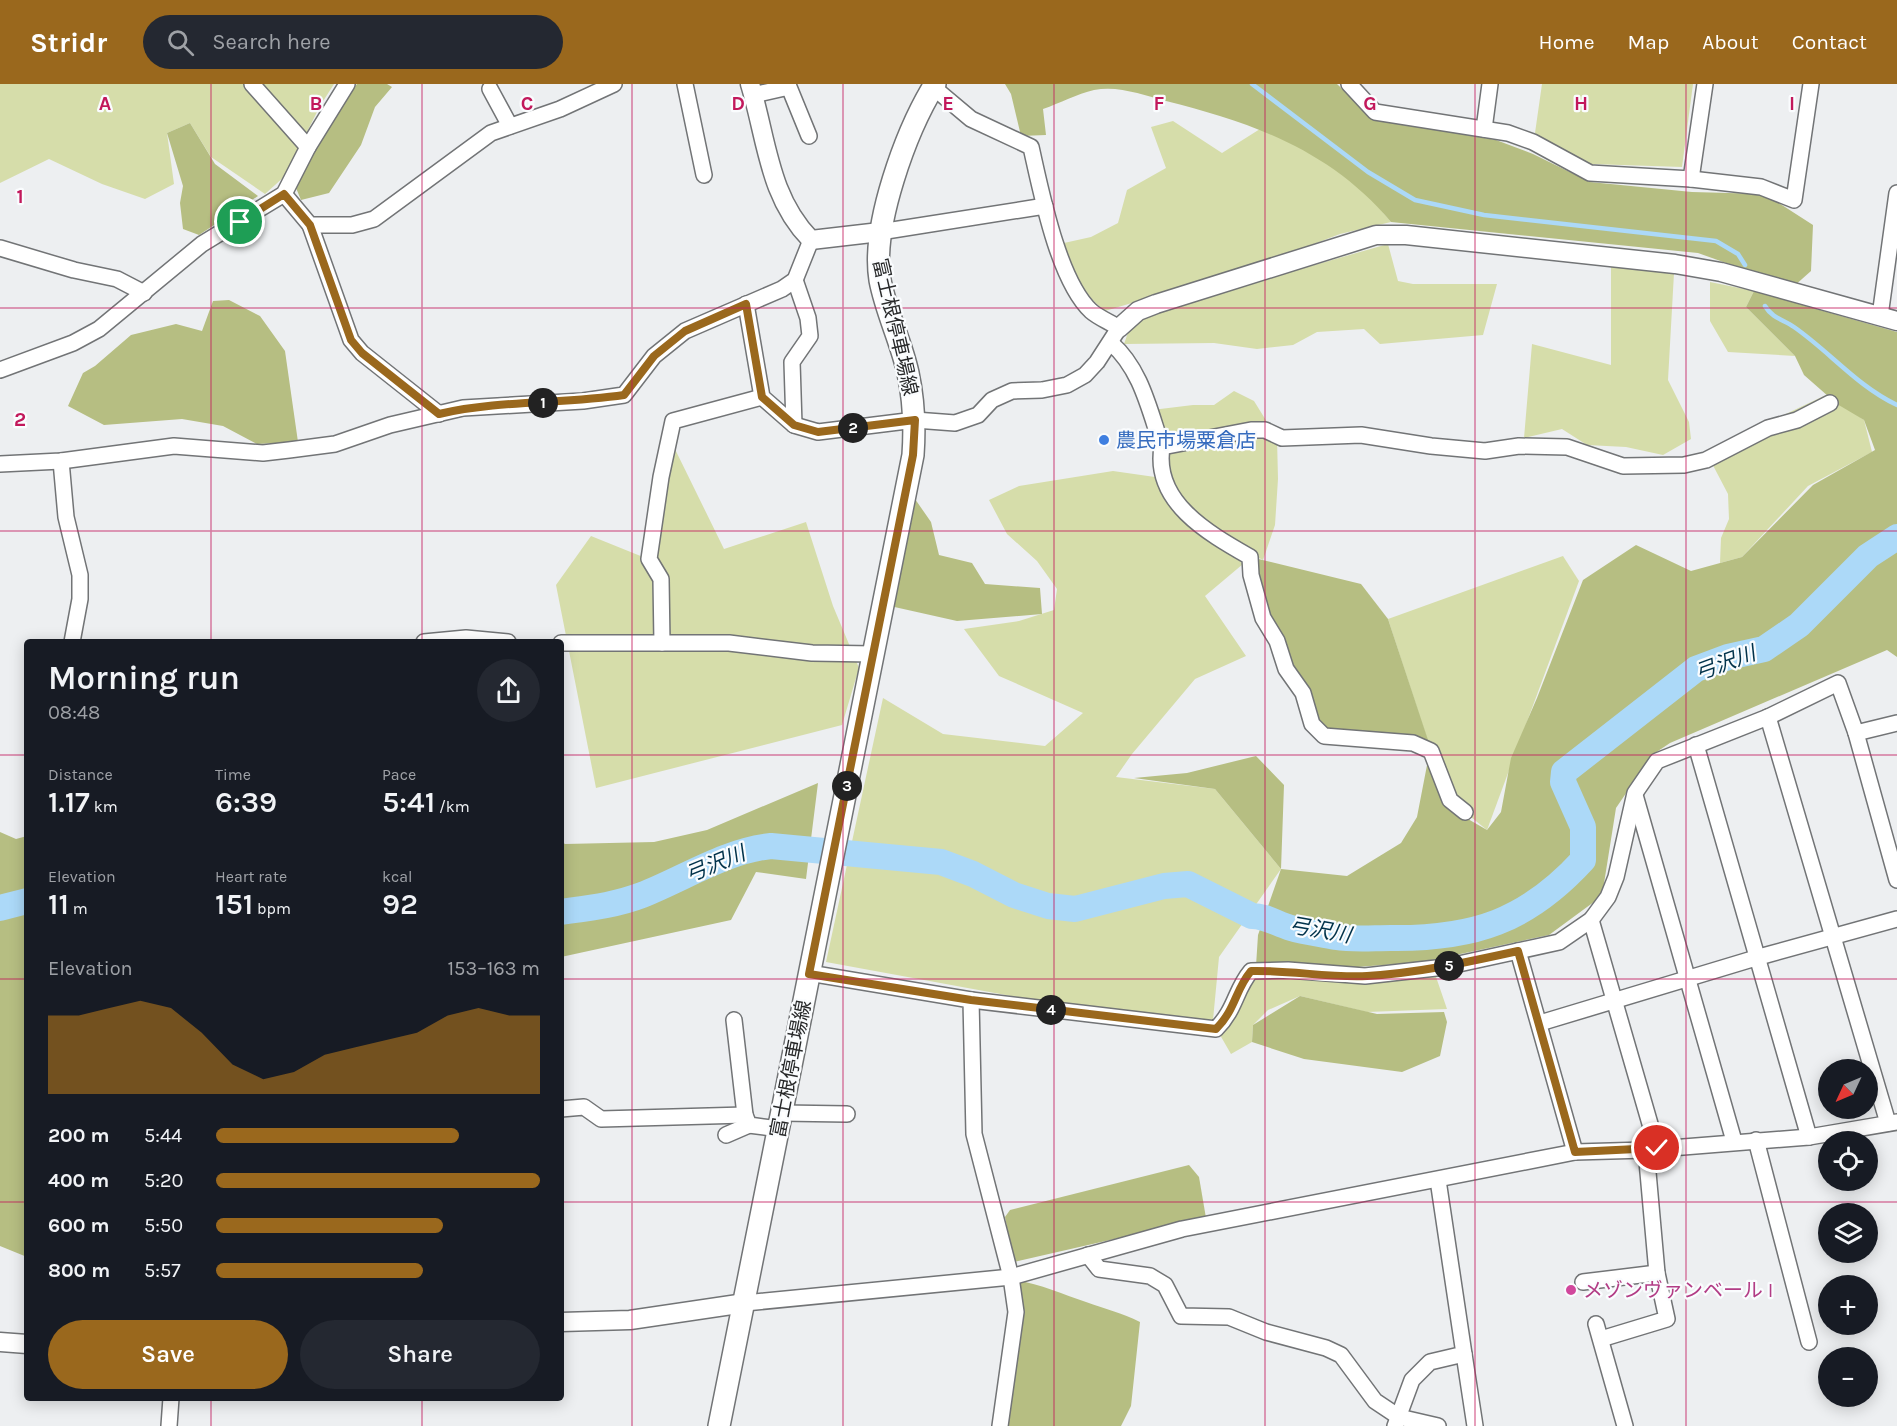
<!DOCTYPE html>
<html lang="en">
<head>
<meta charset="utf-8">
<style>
	:root { --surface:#171b24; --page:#242831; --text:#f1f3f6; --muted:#9ea1a6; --accent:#9a681d }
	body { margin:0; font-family:Karla,"Noto Sans JP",sans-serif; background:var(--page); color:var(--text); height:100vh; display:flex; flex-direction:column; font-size:22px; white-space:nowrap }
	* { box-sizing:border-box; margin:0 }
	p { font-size:20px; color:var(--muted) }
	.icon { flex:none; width:33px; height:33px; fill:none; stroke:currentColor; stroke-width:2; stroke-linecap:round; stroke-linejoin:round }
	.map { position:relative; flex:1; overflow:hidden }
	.drawer { position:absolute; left:24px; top:555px; width:540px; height:762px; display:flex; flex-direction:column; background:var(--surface); border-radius:6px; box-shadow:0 3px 15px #0003 }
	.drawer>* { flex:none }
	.needle { width:39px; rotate:226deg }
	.tools { position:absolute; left:1818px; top:975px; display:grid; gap:12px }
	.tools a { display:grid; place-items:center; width:60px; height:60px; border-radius:50%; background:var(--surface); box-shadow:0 3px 15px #0003; font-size:30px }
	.pin { position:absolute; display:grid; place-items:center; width:51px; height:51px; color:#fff; margin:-26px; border:3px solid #fff; border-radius:50%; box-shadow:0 2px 6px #0007 }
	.km { position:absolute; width:30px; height:30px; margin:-15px; border-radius:50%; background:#222; color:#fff; font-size:16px; line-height:30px; text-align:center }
	.round { display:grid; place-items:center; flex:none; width:63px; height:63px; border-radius:32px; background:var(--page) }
	.overview { display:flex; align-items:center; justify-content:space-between; height:102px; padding:0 24px }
	h1 { font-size:33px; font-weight:600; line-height:45px }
	.figures { display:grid; grid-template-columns:repeat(3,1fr); gap:9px; height:102px; padding:6px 24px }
	.figures div { display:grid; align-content:center }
	.figures b { font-size:30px; font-weight:600 }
	.figures small { font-size:16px; font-weight:400 }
	.figures p { font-size:16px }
	.chart { height:168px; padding:12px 24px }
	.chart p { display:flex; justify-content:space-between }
	.chart svg { width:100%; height:108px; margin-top:6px; fill:var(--accent); opacity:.7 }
	.action { display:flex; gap:12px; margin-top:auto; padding:12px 24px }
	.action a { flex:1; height:69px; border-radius:36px; background:var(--accent); color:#fff; font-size:24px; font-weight:600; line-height:69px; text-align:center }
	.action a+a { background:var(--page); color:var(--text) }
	ul { padding:0 24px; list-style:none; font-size:20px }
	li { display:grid; grid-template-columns:96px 72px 1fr; align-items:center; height:45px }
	li i { height:15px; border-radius:8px; background:var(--accent) }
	header { display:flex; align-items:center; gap:36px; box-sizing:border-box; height:84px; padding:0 30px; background:var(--accent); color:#fff }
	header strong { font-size:28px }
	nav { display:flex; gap:33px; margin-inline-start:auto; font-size:21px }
	.search { width:420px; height:54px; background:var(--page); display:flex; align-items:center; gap:15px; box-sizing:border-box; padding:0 21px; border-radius:33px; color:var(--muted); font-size:22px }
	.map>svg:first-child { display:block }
	.green { fill:#d6ddaa }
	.forest { fill:#b6be82 }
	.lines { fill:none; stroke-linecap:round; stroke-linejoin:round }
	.stream { stroke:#acd9f8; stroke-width:4.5 }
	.river { stroke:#acd9f8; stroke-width:26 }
	.minor-casing { stroke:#727476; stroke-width:18 }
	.tertiary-casing { stroke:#727476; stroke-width:21 }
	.secondary-casing { stroke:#727476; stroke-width:24 }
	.minor { stroke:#fff; stroke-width:15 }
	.tertiary { stroke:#fff; stroke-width:18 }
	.secondary { stroke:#fff; stroke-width:21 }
	.route-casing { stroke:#fff; stroke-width:12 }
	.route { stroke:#9a681d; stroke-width:8 }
	.grid { fill:none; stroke:#c2185b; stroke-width:1.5; stroke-opacity:0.55 }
	.shop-dot { fill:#3f7fe0; stroke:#fafcfe; stroke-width:2 }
	.hotel-dot { fill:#d1479c; stroke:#fafcfe; stroke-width:2 }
	.labels { text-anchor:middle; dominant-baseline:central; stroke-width:4.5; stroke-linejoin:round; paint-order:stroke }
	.street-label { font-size:20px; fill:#28292a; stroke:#fafcfe }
	.shop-label { font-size:20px; fill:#366cbe; stroke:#fafcfe; text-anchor:start }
	.hotel-label { font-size:20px; fill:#b23c85; stroke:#fafcfe; text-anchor:start }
	.water-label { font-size:21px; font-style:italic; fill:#01324b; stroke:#fafcfe }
	.grid-label { font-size:20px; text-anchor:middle; font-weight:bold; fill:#c2185b; stroke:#fafcfe; stroke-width:4.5; stroke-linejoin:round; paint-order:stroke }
</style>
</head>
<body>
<header>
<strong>Stridr</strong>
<div class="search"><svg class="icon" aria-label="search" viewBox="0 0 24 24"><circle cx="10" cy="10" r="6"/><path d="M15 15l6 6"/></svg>Search here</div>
<nav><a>Home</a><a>Map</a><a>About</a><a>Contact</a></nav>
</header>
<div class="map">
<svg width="1897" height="1342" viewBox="0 0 1897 1342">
	<rect width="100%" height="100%" fill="#edeff1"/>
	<!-- green -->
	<g class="green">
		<path d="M 0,0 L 334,0 L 320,22 L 285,92 L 265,110 L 211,73 L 190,39 L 167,49 L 174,100 L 145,115 L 102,100 L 49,75 L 0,99 Z"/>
		<path d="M 1542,0 L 1693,0 L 1682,83 L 1591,80 L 1547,58 L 1535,49 Z"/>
		<path d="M 1173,37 L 1222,69 L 1260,45 L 1313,66 L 1369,112 L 1391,138 L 1340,150 L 1259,181 L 1105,227 C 1083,211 1072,185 1064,159 L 1091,153 L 1118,139 L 1127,106 L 1166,84 L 1151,43 Z"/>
		<path d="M 1388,160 L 1398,197 L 1413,200 L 1497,200 L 1483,251 L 1380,260 L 1364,245 L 1317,248 L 1293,261 L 1257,265 L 1214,259 L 1124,260 L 1131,240 L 1153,227 Z"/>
		<path d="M 1611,181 L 1674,189 L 1668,296 L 1689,338 L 1691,355 L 1663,371 L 1626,363 L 1587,361 L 1562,345 L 1524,354 L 1532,260 L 1611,281 Z"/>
		<path d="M 1710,198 L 1754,207 L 1746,223 L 1795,272 L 1728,268 L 1710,237 Z"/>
		<path d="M 1234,307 L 1254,317 L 1277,354 L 1278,395 L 1275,441 L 1263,476 L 1209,448 L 1243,480 L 1205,512 L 1246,572 L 1195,595 L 1132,670 L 1116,693 L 1215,705 L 1281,785 L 1219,873 L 1213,936 L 1039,917 L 826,878 L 883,614 L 943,650 L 1045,662 L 1083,629 L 999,592 L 964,545 L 1019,537 L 1054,526 L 1057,505 L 1037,477 L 1007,450 L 989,416 L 1019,402 L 1113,387 L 1162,394 L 1152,326 L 1193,321 L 1214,321 Z"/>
		<path d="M 1828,310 L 1864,336 L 1872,368 L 1808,402 L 1742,473 L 1720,479 L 1721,454 L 1729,435 L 1728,410 L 1706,368 Z"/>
		<path d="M 670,355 L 724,465 L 806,438 L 833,522 L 859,584 L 842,641 L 596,704 L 556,501 L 591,452 L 648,475 Z"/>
		<path d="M 1563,472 L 1579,497 L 1487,746 L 1450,716 L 1431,667 L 1388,535 Z"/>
		<path d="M 1253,890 L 1435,890 L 1447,925 L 1367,928 L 1300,912 L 1268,926 L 1253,941 L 1252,958 L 1231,970 L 1220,951 Z"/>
	</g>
	<!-- forest -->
	<g class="forest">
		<path d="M 357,0 L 387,0 L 392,3 L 375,23 L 361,61 L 329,109 L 301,116 L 296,104 L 335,25 Z"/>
		<path d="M 1005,0 L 1337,0 L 1374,35 L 1496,56 L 1533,70 L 1590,98 L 1692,108 L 1765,110 L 1813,141 L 1811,187 L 1793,203 L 1698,169 L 1391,138 C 1331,67 1254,39 1166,17 C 1143,11 1118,1 1094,6 C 1077,10 1060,19 1043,25 L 1046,51 L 1021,52 L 1011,10 Z"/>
		<path d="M 190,39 L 215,80 L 258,112 L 199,151 L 183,145 L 180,119 L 183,102 L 167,49 Z"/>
		<path d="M 1754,207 L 1897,248 L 1897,573 L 1887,566 L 1670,659 L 1652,671 L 1616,724 L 1602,812 L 1549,851 L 1423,878 L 1344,884 L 1256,882 L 1258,851 L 1281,785 L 1215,705 L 1134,694 L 1187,689 L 1256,672 L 1284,701 L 1281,785 L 1347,792 L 1401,759 L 1417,733 L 1428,676 L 1461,731 L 1487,746 L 1501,728 L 1511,674 L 1537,614 L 1583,496 L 1636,461 L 1691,487 L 1742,473 L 1813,401 L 1875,366 L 1864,336 L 1837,320 L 1804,291 L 1795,272 L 1746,223 Z"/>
		<path d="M 229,216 L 260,232 L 285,267 L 298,358 L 257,360 L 223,342 L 182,335 L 104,341 L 68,322 L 83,289 L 95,282 L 131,251 L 176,240 L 202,247 L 213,217 Z"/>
		<path d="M 915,415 L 931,438 L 939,471 L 972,479 L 985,500 L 1040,504 L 1042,530 L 957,537 L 890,522 Z"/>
		<path d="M 1250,473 L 1361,500 L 1388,535 L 1429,659 L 1324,652 L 1266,539 Z"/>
		<path d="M 818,699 L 806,795 L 756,788 L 731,836 L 561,873 L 561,757 L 565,760 L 654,758 L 707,746 Z"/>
		<path d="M 0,748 L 16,755 L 27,752 L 27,1173 L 0,1162 Z"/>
		<path d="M 1300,912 L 1377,930 L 1444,928 L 1447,938 L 1440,972 L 1402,988 L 1304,975 L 1252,958 L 1253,941 Z"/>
		<path d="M 1189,1081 L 1199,1093 L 1206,1134 L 1014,1178 L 1005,1133 L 1010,1126 Z"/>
		<path d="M 1013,1196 C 1039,1199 1062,1210 1086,1218 C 1105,1225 1122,1229 1140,1238 L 1131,1322 L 1121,1342 L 1005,1342 Z"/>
	</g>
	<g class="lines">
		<!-- stream -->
		<g class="stream">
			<path d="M 1252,0 L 1368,88 L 1415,116 L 1484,131 L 1716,157 L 1738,170 L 1745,181"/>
			<path d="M 1765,222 C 1772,234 1784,236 1794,243 C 1830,268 1857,302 1897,321"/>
		</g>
		<!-- river -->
		<g class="river">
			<path d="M 0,824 L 27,817"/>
			<path d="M 561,828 C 589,824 616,821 642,811 C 685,794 725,767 771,762 L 941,778 L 973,790 L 1014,811 L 1048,822 L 1075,825 L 1164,802 L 1188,800 L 1252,832 C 1266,832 1277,840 1291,844 C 1305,848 1322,850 1336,853 C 1354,856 1373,854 1391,854 C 1474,855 1527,837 1583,776 L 1583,743 L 1563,698 L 1564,688 L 1696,585 L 1728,573 L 1764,565 L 1799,541 L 1868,472 L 1897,453"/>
		</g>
		<defs>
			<g id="minor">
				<path d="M 685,0 L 704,91"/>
				<path d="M 1349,0 L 1375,28 L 1508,49 L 1533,58 L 1590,89 L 1691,95 L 1761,103 L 1794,116 L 1811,0"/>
				<path d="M 490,5 L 510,42"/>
				<path d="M 753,11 L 789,3 L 809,52"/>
				<path d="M 1484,45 L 1490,0"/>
				<path d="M 308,63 L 347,0"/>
				<path d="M 1691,95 L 1705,0"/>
				<path d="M 284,110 L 310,141 L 352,141 L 374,135 L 491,49 L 560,25 L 614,0"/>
				<path d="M 310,141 L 351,256 L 362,269 L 439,330"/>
				<path d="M 880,148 L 1045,122"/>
				<path d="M 0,164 L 74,186 L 117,195 L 144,209"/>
				<path d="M 746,220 L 762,313 L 794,341 L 818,348 L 915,336 L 955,339 L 978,331 L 992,316 L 1012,307 L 1042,306 L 1067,301 L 1085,291 L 1097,278 L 1119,244 C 1110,238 1099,234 1091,227 C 1058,196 1041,107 1031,63 L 971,35 L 933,3"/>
				<path d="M 1880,232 L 1897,109"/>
				<path d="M 1111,259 C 1141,285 1149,325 1162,363 L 1251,346 L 1265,346 L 1282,354 L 1361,351 L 1431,362 L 1485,367 L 1519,362 L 1567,363 L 1623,382 L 1684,381 L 1706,376 L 1768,344 L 1797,336 L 1830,319"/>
				<path d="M 0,286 L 73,259 L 99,245 L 202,160 L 284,110 L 308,63 L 252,0"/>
				<path d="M 794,341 L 792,278 L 810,252 L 808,234 L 795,196"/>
				<path d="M 1162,363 C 1153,418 1208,449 1250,473 L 1251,491 L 1263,534 L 1277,557 L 1286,585 L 1303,609 L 1312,640 L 1324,652 L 1413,659 L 1431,667 L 1450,716 L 1465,728"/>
				<path d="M 61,377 L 66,433 L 80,491 L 80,515 L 72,558"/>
				<path d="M 0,380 L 61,377 L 174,362 L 263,369 L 289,366 L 335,360 L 390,341 L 463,324 L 583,317 L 624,311 L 654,272 L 685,247 L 782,205 L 795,196 L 811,156"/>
				<path d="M 424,558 L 466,554 L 508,558"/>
				<path d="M 561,559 L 729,559 L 812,569 L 873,570"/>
				<path d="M 662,559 L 661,495 L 649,475 L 661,393 L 673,337 L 762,313"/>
				<path d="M 1768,633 L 1888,1039"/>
				<path d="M 1856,649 L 1897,639"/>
				<path d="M 1696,661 L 1809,1053"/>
				<path d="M 1635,711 L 1734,1057"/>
				<path d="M 1591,836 L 1657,1064"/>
				<path d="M 1518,867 L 1575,1068"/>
				<path d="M 809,889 L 971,916 L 974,1050 L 1011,1193 L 1016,1228 L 1000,1342"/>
				<path d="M 971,916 L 1216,945 C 1236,925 1235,906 1251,887 L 1288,886 L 1365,892 L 1445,883 L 1559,858 L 1591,836 L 1608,813 L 1616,793 L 1635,709 L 1657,677 L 1768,633 L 1838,599 L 1856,649 L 1897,796"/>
				<path d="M 734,936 L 745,1031"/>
				<path d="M 1540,939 L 1759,873 L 1897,835"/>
				<path d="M 561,1025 L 584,1023 L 601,1035 L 745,1031 L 749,1041 L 779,1045"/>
				<path d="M 782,1029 L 847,1030"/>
				<path d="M 726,1051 L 749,1041"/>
				<path d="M 1756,1056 L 1809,1258"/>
				<path d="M 1088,1171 L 1099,1185 L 1150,1192 L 1165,1201 L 1181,1232 L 1229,1233 L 1266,1248 L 1326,1264 L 1341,1271 L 1375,1317 L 1399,1333 L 1438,1342"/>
				<path d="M 1583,1198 L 1657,1189"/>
				<path d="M 745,1219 L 1011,1193 L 1182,1145 L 1575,1068 L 1646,1066 L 1809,1053 L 1897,1038"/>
				<path d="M 1596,1240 L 1625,1342"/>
				<path d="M 1601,1255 L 1667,1235 L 1657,1189 L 1646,1066"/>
				<path d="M 1464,1270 L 1475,1342"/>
				<path d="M 169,1342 L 171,1314"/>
				<path d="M 1395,1342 L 1412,1296 L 1430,1278 L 1464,1270 L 1438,1096"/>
			</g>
			<g id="tertiary">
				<path d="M 750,0 C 767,55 768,112 811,156 L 880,148"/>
				<path d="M 1119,244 L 1138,227 L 1156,220 L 1376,151 L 1406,151 L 1675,180 L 1721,188 L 1897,237"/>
				<path d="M 561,1238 L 630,1236 L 745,1219"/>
				<path d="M 0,1258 L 27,1260"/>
			</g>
			<path id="secondary" d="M 719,1342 L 913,371 C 915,343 914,317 908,289 C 901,257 886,228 880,196 C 871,142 906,47 935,0"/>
		</defs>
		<!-- minor casing -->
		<use href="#minor" class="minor-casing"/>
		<!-- tertiary casing -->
		<use href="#tertiary" class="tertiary-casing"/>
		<!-- secondary casing -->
		<use href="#secondary" class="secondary-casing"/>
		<!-- minor -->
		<use href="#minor" class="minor"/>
		<!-- tertiary -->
		<use href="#tertiary" class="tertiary"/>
		<!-- secondary -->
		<use href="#secondary" class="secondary"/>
	</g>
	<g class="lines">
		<defs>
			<path id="route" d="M 240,138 L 284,110 L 310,141 L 351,256 L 362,269 L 439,330 C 500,316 563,320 624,311 L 654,272 L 685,247 L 746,220 L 762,313 L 794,341 L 818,348 L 915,336 L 913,371 L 809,890 L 971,916 L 1216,945 C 1236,925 1235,906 1251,887 C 1289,886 1330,894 1367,892 C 1418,889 1468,878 1518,867 L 1575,1068 L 1657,1064"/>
		</defs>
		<!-- route casing -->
		<use href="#route" class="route-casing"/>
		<!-- route -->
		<use href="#route" class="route"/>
	</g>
	<!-- grid -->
	<path class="grid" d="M 211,0 L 211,558M 422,0 L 422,558M 632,0 L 632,1342M 843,0 L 843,1342M 1054,0 L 1054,1342M 1265,0 L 1265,1342M 1475,0 L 1475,1342M 1686,0 L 1686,1342M 0,224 L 1897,224M 0,447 L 1897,447M 0,671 L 27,671M 561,671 L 1897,671M 0,895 L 27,895M 561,895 L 1897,895M 0,1118 L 27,1118M 561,1118 L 1897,1118M 211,1314 L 211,1342M 422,1314 L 422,1342"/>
	<!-- markers -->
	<circle class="shop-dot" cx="1104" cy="356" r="6"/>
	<circle class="hotel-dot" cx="1571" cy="1206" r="6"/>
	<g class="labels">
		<!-- street labels -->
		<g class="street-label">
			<text transform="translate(895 243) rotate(77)">富士根停車場線</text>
			<text transform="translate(791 985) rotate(-79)">富士根停車場線</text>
		</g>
		<!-- shop labels -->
		<g class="shop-label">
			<text x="1116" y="356">農民市場粟倉店</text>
		</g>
		<!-- hotel labels -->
		<g class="hotel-label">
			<text x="1583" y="1206">メゾンヴァンベール I</text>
		</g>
		<!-- water labels -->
		<g class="water-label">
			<text transform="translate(1725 579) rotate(-20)">弓沢川</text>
			<text transform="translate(715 780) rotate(-22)">弓沢川</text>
			<text transform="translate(1320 846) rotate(10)">弓沢川</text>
		</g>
	</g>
	<g class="grid-label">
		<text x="105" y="26">A</text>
		<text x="316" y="26">B</text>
		<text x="527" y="26">C</text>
		<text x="738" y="26">D</text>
		<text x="948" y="26">E</text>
		<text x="1159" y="26">F</text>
		<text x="1370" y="26">G</text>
		<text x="1581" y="26">H</text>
		<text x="1792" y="26">I</text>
		<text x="20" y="119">1</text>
		<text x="20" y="342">2</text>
	</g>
</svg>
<div class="tools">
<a><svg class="needle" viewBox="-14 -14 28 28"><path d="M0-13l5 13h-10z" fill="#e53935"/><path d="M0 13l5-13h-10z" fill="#9ea1a6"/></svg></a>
<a><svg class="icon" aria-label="locate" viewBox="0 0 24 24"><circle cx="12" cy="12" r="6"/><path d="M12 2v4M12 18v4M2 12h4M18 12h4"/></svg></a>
<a><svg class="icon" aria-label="layers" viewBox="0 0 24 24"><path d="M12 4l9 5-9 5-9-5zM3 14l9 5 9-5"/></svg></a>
<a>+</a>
<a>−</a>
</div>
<div class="pin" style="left:240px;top:138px;background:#1e9e55"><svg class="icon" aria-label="arrive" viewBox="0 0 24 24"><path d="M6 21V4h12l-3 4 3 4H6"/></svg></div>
<div class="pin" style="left:1657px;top:1064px;background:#d93025"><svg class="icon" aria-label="check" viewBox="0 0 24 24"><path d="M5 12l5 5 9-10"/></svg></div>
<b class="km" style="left:543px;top:319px">1</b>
<b class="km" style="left:853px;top:344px">2</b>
<b class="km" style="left:847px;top:702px">3</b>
<b class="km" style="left:1051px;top:926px">4</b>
<b class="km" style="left:1449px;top:882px">5</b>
<section class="drawer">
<div class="overview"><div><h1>Morning run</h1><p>08:48</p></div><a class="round"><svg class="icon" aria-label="share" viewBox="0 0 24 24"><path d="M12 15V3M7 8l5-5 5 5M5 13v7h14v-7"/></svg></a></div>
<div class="figures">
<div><p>Distance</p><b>1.17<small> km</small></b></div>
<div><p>Time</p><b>6:39</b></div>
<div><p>Pace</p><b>5:41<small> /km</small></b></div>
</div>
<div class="figures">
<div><p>Elevation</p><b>11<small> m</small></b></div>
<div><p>Heart rate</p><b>151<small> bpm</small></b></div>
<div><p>kcal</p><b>92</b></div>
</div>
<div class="chart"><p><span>Elevation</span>153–163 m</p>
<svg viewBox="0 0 160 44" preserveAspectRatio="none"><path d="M0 44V12L10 12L20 9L30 6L40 9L50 19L60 32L70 38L80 35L90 28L100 25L110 22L120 19L130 12L140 9L150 12L160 12V44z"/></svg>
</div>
<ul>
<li><b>200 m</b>5:44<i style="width:75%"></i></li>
<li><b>400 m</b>5:20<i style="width:100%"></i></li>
<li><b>600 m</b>5:50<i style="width:70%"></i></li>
<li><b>800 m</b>5:57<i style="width:64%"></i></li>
</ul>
<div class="action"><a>Save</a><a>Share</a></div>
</section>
</div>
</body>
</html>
